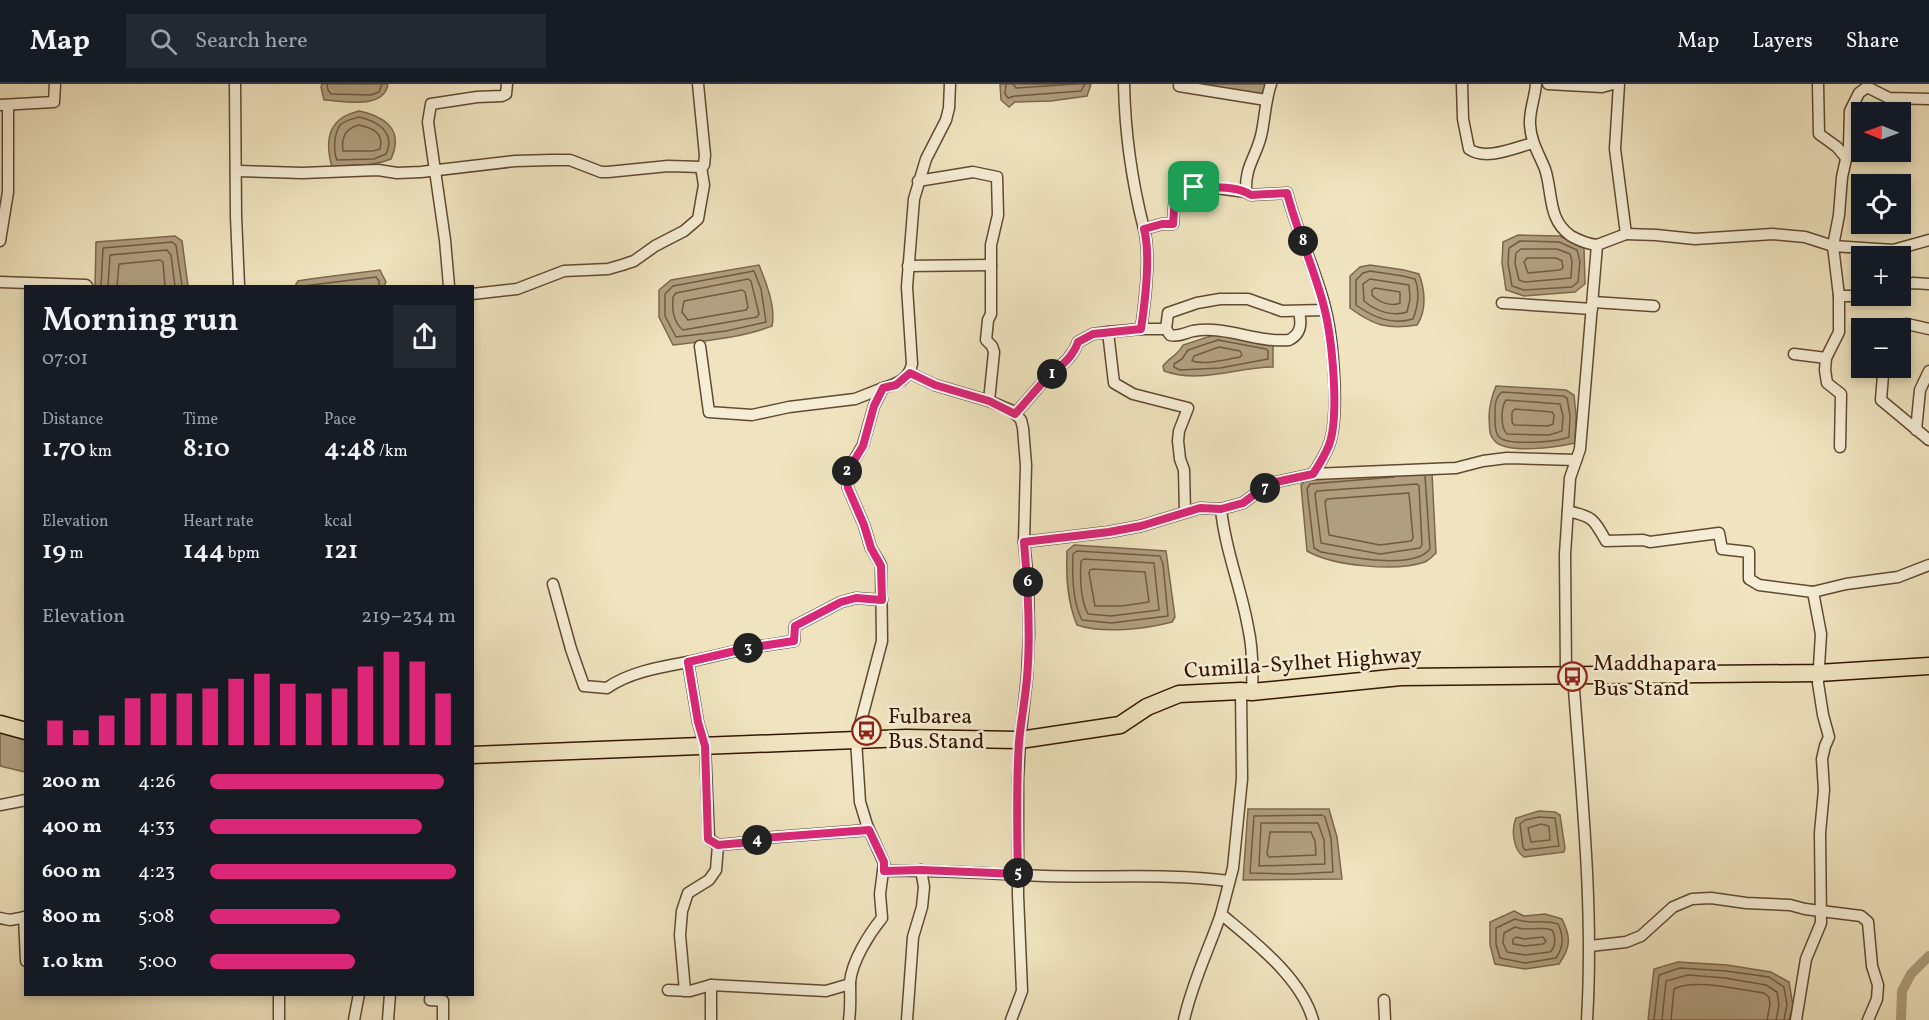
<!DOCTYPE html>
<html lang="en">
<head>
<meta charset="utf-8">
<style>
	:root { --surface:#171b24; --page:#242831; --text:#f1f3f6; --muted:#9ea1a6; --line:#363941; --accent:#db2777 }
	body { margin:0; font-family:Vollkorn,serif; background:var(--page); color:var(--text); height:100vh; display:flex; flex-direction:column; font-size:22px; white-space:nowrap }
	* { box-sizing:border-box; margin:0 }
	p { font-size:20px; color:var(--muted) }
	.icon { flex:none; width:33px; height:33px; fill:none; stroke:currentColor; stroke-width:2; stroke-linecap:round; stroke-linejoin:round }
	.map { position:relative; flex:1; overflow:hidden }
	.details { position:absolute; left:24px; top:201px; width:450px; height:711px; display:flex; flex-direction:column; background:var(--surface); border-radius:0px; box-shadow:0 3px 9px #0003 }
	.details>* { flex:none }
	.needle { width:39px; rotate:271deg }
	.tools { position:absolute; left:1851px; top:18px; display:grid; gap:12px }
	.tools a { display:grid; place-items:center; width:60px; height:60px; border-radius:0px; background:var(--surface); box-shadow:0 3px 9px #0003; font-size:30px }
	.pin { position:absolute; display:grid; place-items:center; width:51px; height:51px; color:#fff; margin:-26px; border-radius:12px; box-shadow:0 3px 9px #0006 }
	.km { position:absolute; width:30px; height:30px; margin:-15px; border-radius:50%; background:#222; color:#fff; font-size:16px; line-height:30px; text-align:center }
	.round { display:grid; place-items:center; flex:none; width:63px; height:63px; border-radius:0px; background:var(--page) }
	.summary { display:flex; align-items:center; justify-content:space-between; height:102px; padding:0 18px }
	h1 { font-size:33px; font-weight:600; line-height:45px }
	.figures { display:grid; grid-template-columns:repeat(3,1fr); gap:9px; height:102px; padding:6px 18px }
	.figures div { display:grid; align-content:center }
	.figures b { font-size:26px; font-weight:600 }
	.figures small { font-size:16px; font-weight:400 }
	.figures p { font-size:16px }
	.chart { height:168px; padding:12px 18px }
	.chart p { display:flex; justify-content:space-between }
	.chart svg { width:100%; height:108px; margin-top:6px; stroke:var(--accent); stroke-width:6 }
	ul { padding:0 18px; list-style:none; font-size:20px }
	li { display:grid; grid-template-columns:96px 72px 1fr; align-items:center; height:45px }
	li i { height:15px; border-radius:8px; background:var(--accent) }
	header { display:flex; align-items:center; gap:36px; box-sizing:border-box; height:84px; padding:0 30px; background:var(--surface); border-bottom:2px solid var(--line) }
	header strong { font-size:28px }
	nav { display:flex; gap:33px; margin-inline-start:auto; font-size:21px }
	.search { width:420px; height:54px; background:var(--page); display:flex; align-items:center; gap:15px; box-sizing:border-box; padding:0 21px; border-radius:0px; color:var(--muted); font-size:22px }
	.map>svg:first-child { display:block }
	.water { fill:#af9e7f; stroke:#7e674d; stroke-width:1.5 }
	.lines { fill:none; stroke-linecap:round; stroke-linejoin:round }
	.shore { stroke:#725a40; stroke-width:1.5 }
	.canal { stroke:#af9e7f; stroke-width:10 }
	.minor-casing { stroke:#634931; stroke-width:13 }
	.highway-casing { stroke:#341502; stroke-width:19 }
	.minor { stroke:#f5edd5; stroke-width:10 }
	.highway { stroke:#efe4bf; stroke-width:16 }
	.route-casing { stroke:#fff; stroke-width:12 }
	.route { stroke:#db2777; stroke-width:8 }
	.labels { text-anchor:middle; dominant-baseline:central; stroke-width:5; stroke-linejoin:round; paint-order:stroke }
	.street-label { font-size:22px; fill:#341502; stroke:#f5edd5 }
	.poi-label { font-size:22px; fill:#341502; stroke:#f5edd5; text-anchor:start }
</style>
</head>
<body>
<header>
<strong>Map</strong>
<div class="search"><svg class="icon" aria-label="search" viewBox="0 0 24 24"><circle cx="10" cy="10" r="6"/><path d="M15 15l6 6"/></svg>Search here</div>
<nav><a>Map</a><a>Layers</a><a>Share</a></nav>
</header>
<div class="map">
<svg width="1929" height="936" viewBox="0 0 1929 936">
	<rect width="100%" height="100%" fill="#efe4bf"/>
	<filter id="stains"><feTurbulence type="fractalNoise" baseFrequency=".00333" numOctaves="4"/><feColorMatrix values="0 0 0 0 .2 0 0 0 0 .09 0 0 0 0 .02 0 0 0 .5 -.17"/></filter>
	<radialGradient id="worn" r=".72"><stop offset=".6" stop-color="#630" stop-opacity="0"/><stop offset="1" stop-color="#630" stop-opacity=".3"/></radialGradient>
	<!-- water -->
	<g class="water">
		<path d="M 322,0 L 388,0 C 384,26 344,17 324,16 L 321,3 Z"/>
		<path d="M 1000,0 L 1091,0 L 1087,12 L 1051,17 L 1015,18 L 1009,23 L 1001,16 Z"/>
		<path d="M 1206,0 L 1269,0 L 1262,12 Z"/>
		<path d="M 359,27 C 386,33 404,46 391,75 C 372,83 352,80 332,83 C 324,55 329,34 359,27 Z"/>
		<path d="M 1518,151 L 1560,152 L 1584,163 L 1585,200 L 1575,208 L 1524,212 L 1506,206 L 1502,179 L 1503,158 Z"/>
		<path d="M 175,152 L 182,157 L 188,202 L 95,202 L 96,158 Z"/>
		<path d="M 759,181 C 766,198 776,223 772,242 C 741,254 705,257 673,261 L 659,233 L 659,206 L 671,196 Z"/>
		<path d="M 1370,181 L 1404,186 L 1419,190 C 1425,206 1427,226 1417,241 C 1387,246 1373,241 1350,224 L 1350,192 L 1360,183 Z"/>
		<path d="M 380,186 L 386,198 L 384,202 L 295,202 L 298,197 L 310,195 Z"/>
		<path d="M 1217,250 L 1273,261 L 1273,283 C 1237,283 1200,300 1164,287 L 1163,282 C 1170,273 1178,271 1183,261 Z"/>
		<path d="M 1496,302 L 1566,306 L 1574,311 L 1576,331 L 1575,359 C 1558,363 1505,371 1494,356 C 1488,350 1490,342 1489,334 C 1489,322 1491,314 1496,302 Z"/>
		<path d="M 1432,389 L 1436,469 C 1433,472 1429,476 1425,478 C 1396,488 1333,482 1307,467 L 1301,401 L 1308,394 Z"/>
		<path d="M 1074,461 L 1166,467 L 1175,533 L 1172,538 C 1146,545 1103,550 1077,541 C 1067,517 1066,492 1067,467 Z"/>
		<path d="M 0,649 L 25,656 L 25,688 L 0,682 Z"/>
		<path d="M 1248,725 L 1329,725 L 1337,753 L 1342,795 L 1243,796 Z"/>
		<path d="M 1539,727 L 1555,728 L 1560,731 L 1565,764 L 1564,768 L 1524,773 C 1513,766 1511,745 1516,734 Z"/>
		<path d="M 1514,827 L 1524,832 L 1545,830 L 1562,835 C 1571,853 1571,863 1559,880 L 1525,885 L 1495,880 L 1490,861 L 1490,838 Z"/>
		<path d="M 1678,878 L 1727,881 L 1771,888 L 1789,898 L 1793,922 L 1789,936 L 1648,936 L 1654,885 Z"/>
	</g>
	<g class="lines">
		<!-- shore -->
		<g class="shore">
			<path d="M 327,0 L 328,6 L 331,10 L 371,11 L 379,8 L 382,0"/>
			<path d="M 1006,0 L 1005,10 L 1008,14 L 1015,12 L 1081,7 L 1085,0"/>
			<path d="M 1013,0 L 1016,4 L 1076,0"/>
			<path d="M 359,33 C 377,37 396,48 386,70 L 374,75 L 337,76 C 333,67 334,50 340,41 C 345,36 353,35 359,33 Z"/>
			<path d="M 359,41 C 373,44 384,49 380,65 L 373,67 L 343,67 C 341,53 346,44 359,41 Z"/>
			<path d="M 1520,157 L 1559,158 L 1577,166 L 1580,177 L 1578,198 L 1572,203 L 1524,206 L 1512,202 L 1508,179 L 1509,164 Z"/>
			<path d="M 1521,165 L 1557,165 L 1570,170 L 1572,177 L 1571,194 L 1525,198 L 1519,196 L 1515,179 L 1516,169 Z"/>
			<path d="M 1527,174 L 1556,174 L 1562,177 L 1563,184 L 1560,186 L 1528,189 L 1524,178 Z"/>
			<path d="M 754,187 L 761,205 L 766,238 L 726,247 L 676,253 L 665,232 L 665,210 L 673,202 Z"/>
			<path d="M 1370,187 L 1403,192 L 1415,195 C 1420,208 1418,222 1413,235 C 1392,241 1374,234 1356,221 L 1356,196 L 1363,189 Z"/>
			<path d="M 748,195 L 751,197 L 759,230 L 757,233 L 683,246 C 673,238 672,226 673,213 L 676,209 Z"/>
			<path d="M 1370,195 L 1409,201 L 1410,215 L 1407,228 C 1392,233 1376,227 1364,217 L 1363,200 Z"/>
			<path d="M 101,202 L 103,164 L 172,158 L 176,161 L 182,202"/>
			<path d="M 108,202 L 110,171 L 167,166 L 171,171 L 175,202"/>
			<path d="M 117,202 L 119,180 L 160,176 L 163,178 L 165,202"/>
			<path d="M 303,202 L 376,193 L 379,197 L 379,202"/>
			<path d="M 1375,204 L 1400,208 L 1400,219 C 1391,223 1378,218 1372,211 L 1372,206 Z"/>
			<path d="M 742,206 L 745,208 L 748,223 L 746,226 L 688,236 L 682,228 L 684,217 Z"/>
			<path d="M 1218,256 L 1266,265 L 1268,267 L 1268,275 L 1220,284 L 1180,286 L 1174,283 L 1174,280 L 1182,275 L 1188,266 Z"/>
			<path d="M 1219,263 L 1240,267 L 1242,271 L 1240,273 C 1225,276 1205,281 1192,277 L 1194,272 Z"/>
			<path d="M 1502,308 L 1563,312 L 1567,314 L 1570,331 L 1569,353 C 1557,358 1507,362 1499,353 C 1494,348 1495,337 1495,330 C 1495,321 1495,314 1502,308 Z"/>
			<path d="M 1506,316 L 1560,320 L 1563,332 L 1562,347 L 1549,351 L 1507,350 C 1500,343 1501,323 1506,316 Z"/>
			<path d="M 1515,325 L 1552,328 L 1554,331 L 1553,340 L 1548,342 L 1514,341 L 1512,338 L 1512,328 Z"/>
			<path d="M 1394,393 L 1310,400 L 1307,405 L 1314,464 L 1321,468 C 1345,472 1413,487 1430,465 L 1425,392"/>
			<path d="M 1417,400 L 1419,402 L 1422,461 L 1420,464 L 1380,470 L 1321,459 L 1315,410 L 1317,407 Z"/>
			<path d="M 1409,409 L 1413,454 L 1411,457 L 1380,461 L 1329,451 L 1325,418 L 1327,415 Z"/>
			<path d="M 1077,467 L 1160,472 L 1163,480 L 1168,532 L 1111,539 L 1082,536 C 1072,517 1072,491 1073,470 Z"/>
			<path d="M 1084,475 L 1154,479 L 1159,526 L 1111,532 L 1088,530 C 1080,515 1080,494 1081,477 Z"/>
			<path d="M 1093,485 L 1145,488 L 1149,518 L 1122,522 L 1095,522 L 1089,489 L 1090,486 Z"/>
			<path d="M 1322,731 L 1325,733 L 1331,754 L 1333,788 L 1292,790 L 1250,789 L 1254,732 Z"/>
			<path d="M 1539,733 L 1555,734 L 1559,762 L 1525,766 L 1523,763 L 1520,740 L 1525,736 Z"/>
			<path d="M 1261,739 L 1318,739 L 1324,756 L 1325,780 L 1259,782 Z"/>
			<path d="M 1541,740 L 1549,742 L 1550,756 L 1531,758 L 1528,744 Z"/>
			<path d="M 1270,748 L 1311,748 L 1315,757 L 1316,771 L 1269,773 L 1267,770 Z"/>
			<path d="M 1515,835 C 1529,841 1542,835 1558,840 C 1564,852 1564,863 1556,874 L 1525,879 L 1500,874 L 1496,860 L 1496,844 Z"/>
			<path d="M 1515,843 C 1527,848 1539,842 1552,846 C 1556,852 1556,863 1550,868 L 1525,871 L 1507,868 L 1503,859 L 1504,849 Z"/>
			<path d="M 1516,853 L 1524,855 L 1543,853 L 1546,857 L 1543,860 L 1525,862 L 1513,860 L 1513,855 Z"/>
			<path d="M 1654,936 L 1659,891 L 1680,884 L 1726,887 L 1769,893 L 1784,903 L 1787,921 L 1784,936"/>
			<path d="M 1662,936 L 1666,897 L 1688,891 L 1725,894 L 1766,901 L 1777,908 L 1779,921 L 1776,936"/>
			<path d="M 1671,936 L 1674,905 C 1694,894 1741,906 1764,909 L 1769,913 L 1770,921 L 1767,936"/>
		</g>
		<!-- canal -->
		<path class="canal" d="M 1901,936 L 1902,907 L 1911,890 L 1929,872"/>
		<defs>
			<g id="minor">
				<path d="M 235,0 L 236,132 L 239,202"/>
				<path d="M 1124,0 C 1125,49 1132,98 1144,145"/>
				<path d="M 1271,0 C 1265,17 1265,35 1261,52 C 1255,75 1245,82 1246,108 L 1251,111 L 1287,109 C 1297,148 1315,184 1325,223 C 1333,255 1340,331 1329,361 C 1325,371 1319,381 1313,390"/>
				<path d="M 1462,0 L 1463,35 L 1469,65 C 1486,77 1514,64 1533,59"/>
				<path d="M 1536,0 C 1535,14 1529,27 1530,41 C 1531,58 1539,70 1545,85 C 1553,109 1547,135 1571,152 C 1580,157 1587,160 1597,161"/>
				<path d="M 1548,0 L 1602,3 L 1613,0"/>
				<path d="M 1818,0 L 1819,50 L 1837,63 L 1846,74"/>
				<path d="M 1179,2 L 1266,16"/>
				<path d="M 0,21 L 54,18 L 55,0"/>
				<path d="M 236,87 L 302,89 L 378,86 L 397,89 L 421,88 L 515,77 L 552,76 L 570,76 L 601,88 L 608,88 L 668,82 L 701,83 L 704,81 L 705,71 L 698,0"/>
				<path d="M 918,97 L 973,88 L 997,93 L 998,131 L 991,161 L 991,230 L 988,236 L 986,256 L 992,262 L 994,268 L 989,317"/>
				<path d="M 1626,150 L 1656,151 L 1695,155 L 1773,150 L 1805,153 L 1833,162 L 1893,166 L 1929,156"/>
				<path d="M 0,157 L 8,108 L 8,21"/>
				<path d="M 908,182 L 991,181"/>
				<path d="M 0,198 L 86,201 L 87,202"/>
				<path d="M 449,202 L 445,156 L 428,38 L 431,20 L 477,13 L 502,12 L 506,10 L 507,0"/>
				<path d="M 1900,202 L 1913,199 L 1929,200"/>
				<path d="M 472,210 L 517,205 L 564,187 L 608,185 L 622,181 L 634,177 L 655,162 L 684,147 L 698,135 L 704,101 L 701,83"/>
				<path d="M 1839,212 L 1870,212"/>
				<path d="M 1593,218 L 1654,222"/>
				<path d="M 1502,219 L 1592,225"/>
				<path d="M 1141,245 L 1166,245 L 1168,229 L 1197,219 L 1220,215 L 1248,215 L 1282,227 L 1325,226"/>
				<path d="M 1166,245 L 1170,251 C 1180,253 1184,249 1193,247 C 1226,241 1256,259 1289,256 C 1301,250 1302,240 1299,228"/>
				<path d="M 1108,248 L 1141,245 C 1145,218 1151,171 1144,145 L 1162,140 L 1173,140 L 1175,112 L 1193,112 L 1194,103 L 1216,104 L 1246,108"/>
				<path d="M 1900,253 L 1907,240 L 1929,245"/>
				<path d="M 700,262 L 709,328 L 752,331 L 789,323 L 855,315 L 883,304"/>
				<path d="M 1794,270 L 1826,274"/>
				<path d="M 1887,284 L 1883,291 L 1881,316 L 1929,356"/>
				<path d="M 910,289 L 935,301 L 989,317 L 1013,327 L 1021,336 L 1023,344 L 1026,381 L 1024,458 L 1028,497 L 1029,550 L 1027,593 L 1020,656 L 1018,695 L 1018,811 L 1022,907 L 1011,936"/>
				<path d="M 1015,330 C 1025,319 1034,308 1044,297 C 1057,284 1072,276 1078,258 L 1093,250 L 1108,248 L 1114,299 L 1133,310 L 1188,324 L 1179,347 L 1178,357 L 1180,375 L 1184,386 L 1185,428"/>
				<path d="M 1916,346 L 1920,306 L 1929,287"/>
				<path d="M 1840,363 L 1841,310 L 1827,299 L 1825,286 L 1826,274 L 1839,248 L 1839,212 L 1833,162 L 1839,131 L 1842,93 L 1849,62 L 1850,27 L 1859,9 L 1867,3 L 1889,14 L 1929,15"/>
				<path d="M 1221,425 C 1225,466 1241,503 1248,543 C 1253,565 1253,586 1252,608"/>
				<path d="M 1568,427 C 1593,433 1593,434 1606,457 L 1643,456 L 1650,458 L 1719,449 L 1722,465 L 1749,468 L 1749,495 L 1759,501 L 1813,508"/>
				<path d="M 1024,458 L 1109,448 L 1141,442 L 1200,424 L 1221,425 L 1243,419 L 1262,405 L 1276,398 L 1313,390 L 1456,384 L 1483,377 L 1507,374 L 1576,376"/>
				<path d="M 553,500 L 571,565 L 584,602 L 607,604 C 629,588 661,583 688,578 L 698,638 L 705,662 L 709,755 L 718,761"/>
				<path d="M 688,578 L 749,564 L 794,557 L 795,542 L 841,518 L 856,514 L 882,516"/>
				<path d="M 1566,591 L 1565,470 L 1570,394 L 1580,365 L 1597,161 L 1626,150 L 1615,65 L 1619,0"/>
				<path d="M 1573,591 C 1581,706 1594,820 1587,936"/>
				<path d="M 1241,607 L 1242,695 L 1233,784 L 1221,830 C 1253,857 1301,893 1313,936"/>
				<path d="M 0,721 L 26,716"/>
				<path d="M 884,787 C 938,785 992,790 1045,792 C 1107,794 1168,789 1229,797"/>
				<path d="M 24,833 L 26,877"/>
				<path d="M 0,834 L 10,836 L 26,833"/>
				<path d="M 1590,862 L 1626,858 L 1641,852 L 1673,823 L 1692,815 L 1711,814 L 1746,819 L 1790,821 L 1805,825 L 1861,832 L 1868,838 L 1872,882 L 1878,901 L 1877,915 L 1868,936"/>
				<path d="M 668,906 L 690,907 L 711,901 L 826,907 L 850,900"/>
				<path d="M 685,907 L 680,851 L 682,827 L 688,809 L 709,796 L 716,786 L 718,761 L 751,758 L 763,754 L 869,746"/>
				<path d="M 279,910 L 279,936"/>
				<path d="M 431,910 L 430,916 L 443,917 L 443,936"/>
				<path d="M 1384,916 L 1385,936"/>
				<path d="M 354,936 L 359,910"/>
				<path d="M 388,936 L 390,910"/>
				<path d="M 711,936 L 711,901"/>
				<path d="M 849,936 C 851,923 850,911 850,898 C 852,877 869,850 882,834 L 880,810 L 884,779 L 867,741 L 860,718 L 856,656 L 882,557 L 881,481 L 871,464 L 864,441 L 848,404 L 846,390 L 863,361 L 874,322 L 883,304 C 897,300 909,295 912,280 L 907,203 L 914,115 L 926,75 L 946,36 L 949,24 L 950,0"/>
				<path d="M 907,936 L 913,853 L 922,823 L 924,803 L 921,786"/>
				<path d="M 1184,936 C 1192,899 1209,865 1221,830"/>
				<path d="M 1796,936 L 1806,875 L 1821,839 L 1820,749 L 1824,706 L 1822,675 L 1825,662 L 1829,653 L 1823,631 L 1818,599 L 1821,550 L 1813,508 L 1846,500 L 1898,493 L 1929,481"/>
			</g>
			<g id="highway">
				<path d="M 0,640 L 26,647"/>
				<path d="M 472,671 L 906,654 L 1020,656 L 1120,641 L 1147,623 L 1179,610 L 1241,607 L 1252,608 L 1401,593 L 1818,589 L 1929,582"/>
			</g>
		</defs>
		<!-- minor casing -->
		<use href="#minor" class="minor-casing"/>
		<!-- highway casing -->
		<use href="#highway" class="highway-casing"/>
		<!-- minor -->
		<use href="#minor" class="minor"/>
		<!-- highway -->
		<use href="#highway" class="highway"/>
	</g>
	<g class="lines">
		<defs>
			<path id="route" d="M 1194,103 C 1211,104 1236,101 1251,111 L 1287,109 C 1297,147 1313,182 1323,219 C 1332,251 1340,331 1329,361 C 1325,371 1319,381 1313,390 L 1276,398 L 1262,405 L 1243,419 L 1221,425 L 1200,424 L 1141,442 L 1109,448 L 1024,458 C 1028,503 1031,549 1027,594 C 1025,616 1021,637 1019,658 C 1016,702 1017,746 1018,790 L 921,786 L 884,787 L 884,778 L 869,746 L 763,754 L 751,758 L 718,761 L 708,755 L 705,662 L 698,638 L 688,578 L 748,564 L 794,557 L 795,542 L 841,518 L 856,514 L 882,516 L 881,482 L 871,464 L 864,441 L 848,404 L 846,390 L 863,362 L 874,322 L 883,304 L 896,301 L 910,289 L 935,301 L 989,317 L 1015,330 C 1025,319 1034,308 1044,297 C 1057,284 1072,276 1078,258 L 1093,250 L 1141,245 C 1145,218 1151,171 1144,145 L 1162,140 L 1173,140 L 1175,112 L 1193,112 Z"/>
		</defs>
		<!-- route casing -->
		<use href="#route" class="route-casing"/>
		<!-- route -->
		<use href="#route" class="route"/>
	</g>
	<!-- icons -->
	<defs>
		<symbol id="bus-ring" viewBox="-11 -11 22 22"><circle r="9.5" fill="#f5edd5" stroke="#8f2418" stroke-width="1.5"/><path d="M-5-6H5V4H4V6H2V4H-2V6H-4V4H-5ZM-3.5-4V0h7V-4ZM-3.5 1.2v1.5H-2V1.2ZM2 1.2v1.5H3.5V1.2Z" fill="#8f2418"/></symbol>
	</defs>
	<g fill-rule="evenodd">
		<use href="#bus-ring" x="1556" y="576" width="33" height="33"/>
		<use href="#bus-ring" x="850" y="630" width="33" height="33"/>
	</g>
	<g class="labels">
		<!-- street labels -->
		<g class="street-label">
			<text transform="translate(1303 580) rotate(-4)">Cumilla-Sylhet Highway</text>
		</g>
		<!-- poi labels -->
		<g class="poi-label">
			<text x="1593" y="580">Maddhapara<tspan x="1593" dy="25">Bus Stand</tspan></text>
			<text x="888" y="633">Fulbarea<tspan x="888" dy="25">Bus Stand</tspan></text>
		</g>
	</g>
	<rect width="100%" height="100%" filter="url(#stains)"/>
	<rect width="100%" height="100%" fill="url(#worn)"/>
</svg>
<div class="tools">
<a><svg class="needle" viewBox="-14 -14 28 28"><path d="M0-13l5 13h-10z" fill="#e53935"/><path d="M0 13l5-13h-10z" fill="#9ea1a6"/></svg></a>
<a><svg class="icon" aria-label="locate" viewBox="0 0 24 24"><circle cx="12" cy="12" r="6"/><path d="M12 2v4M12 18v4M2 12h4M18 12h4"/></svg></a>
<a>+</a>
<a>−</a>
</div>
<div class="pin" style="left:1194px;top:103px;background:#1e9e55"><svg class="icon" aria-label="arrive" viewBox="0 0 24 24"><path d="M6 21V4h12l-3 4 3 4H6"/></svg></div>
<b class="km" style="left:1052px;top:290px">1</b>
<b class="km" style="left:847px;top:387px">2</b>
<b class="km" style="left:748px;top:564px">3</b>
<b class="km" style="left:757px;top:756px">4</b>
<b class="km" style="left:1018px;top:789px">5</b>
<b class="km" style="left:1028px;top:498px">6</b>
<b class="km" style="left:1265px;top:404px">7</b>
<b class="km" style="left:1303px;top:157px">8</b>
<section class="details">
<div class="summary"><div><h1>Morning run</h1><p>07:01</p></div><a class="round"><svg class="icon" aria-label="share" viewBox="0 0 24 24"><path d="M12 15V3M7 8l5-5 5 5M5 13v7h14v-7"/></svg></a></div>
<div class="figures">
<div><p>Distance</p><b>1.70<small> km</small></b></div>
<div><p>Time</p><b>8:10</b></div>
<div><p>Pace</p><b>4:48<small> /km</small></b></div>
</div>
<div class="figures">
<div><p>Elevation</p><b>19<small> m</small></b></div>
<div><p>Heart rate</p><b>144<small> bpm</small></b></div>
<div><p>kcal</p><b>121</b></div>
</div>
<div class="chart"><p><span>Elevation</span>219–234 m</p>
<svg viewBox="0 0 160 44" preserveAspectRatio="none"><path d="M5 44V34M15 44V38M25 44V32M35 44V25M45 44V23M55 44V23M65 44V21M75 44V17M85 44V15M95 44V19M105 44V23M115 44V21M125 44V12M135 44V6M145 44V10M155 44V23"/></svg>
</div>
<ul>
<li><b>200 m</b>4:26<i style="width:95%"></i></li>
<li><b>400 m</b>4:33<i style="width:86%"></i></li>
<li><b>600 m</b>4:23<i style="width:100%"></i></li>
<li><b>800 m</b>5:08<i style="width:53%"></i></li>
<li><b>1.0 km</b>5:00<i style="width:59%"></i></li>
</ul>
</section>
</div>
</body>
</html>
